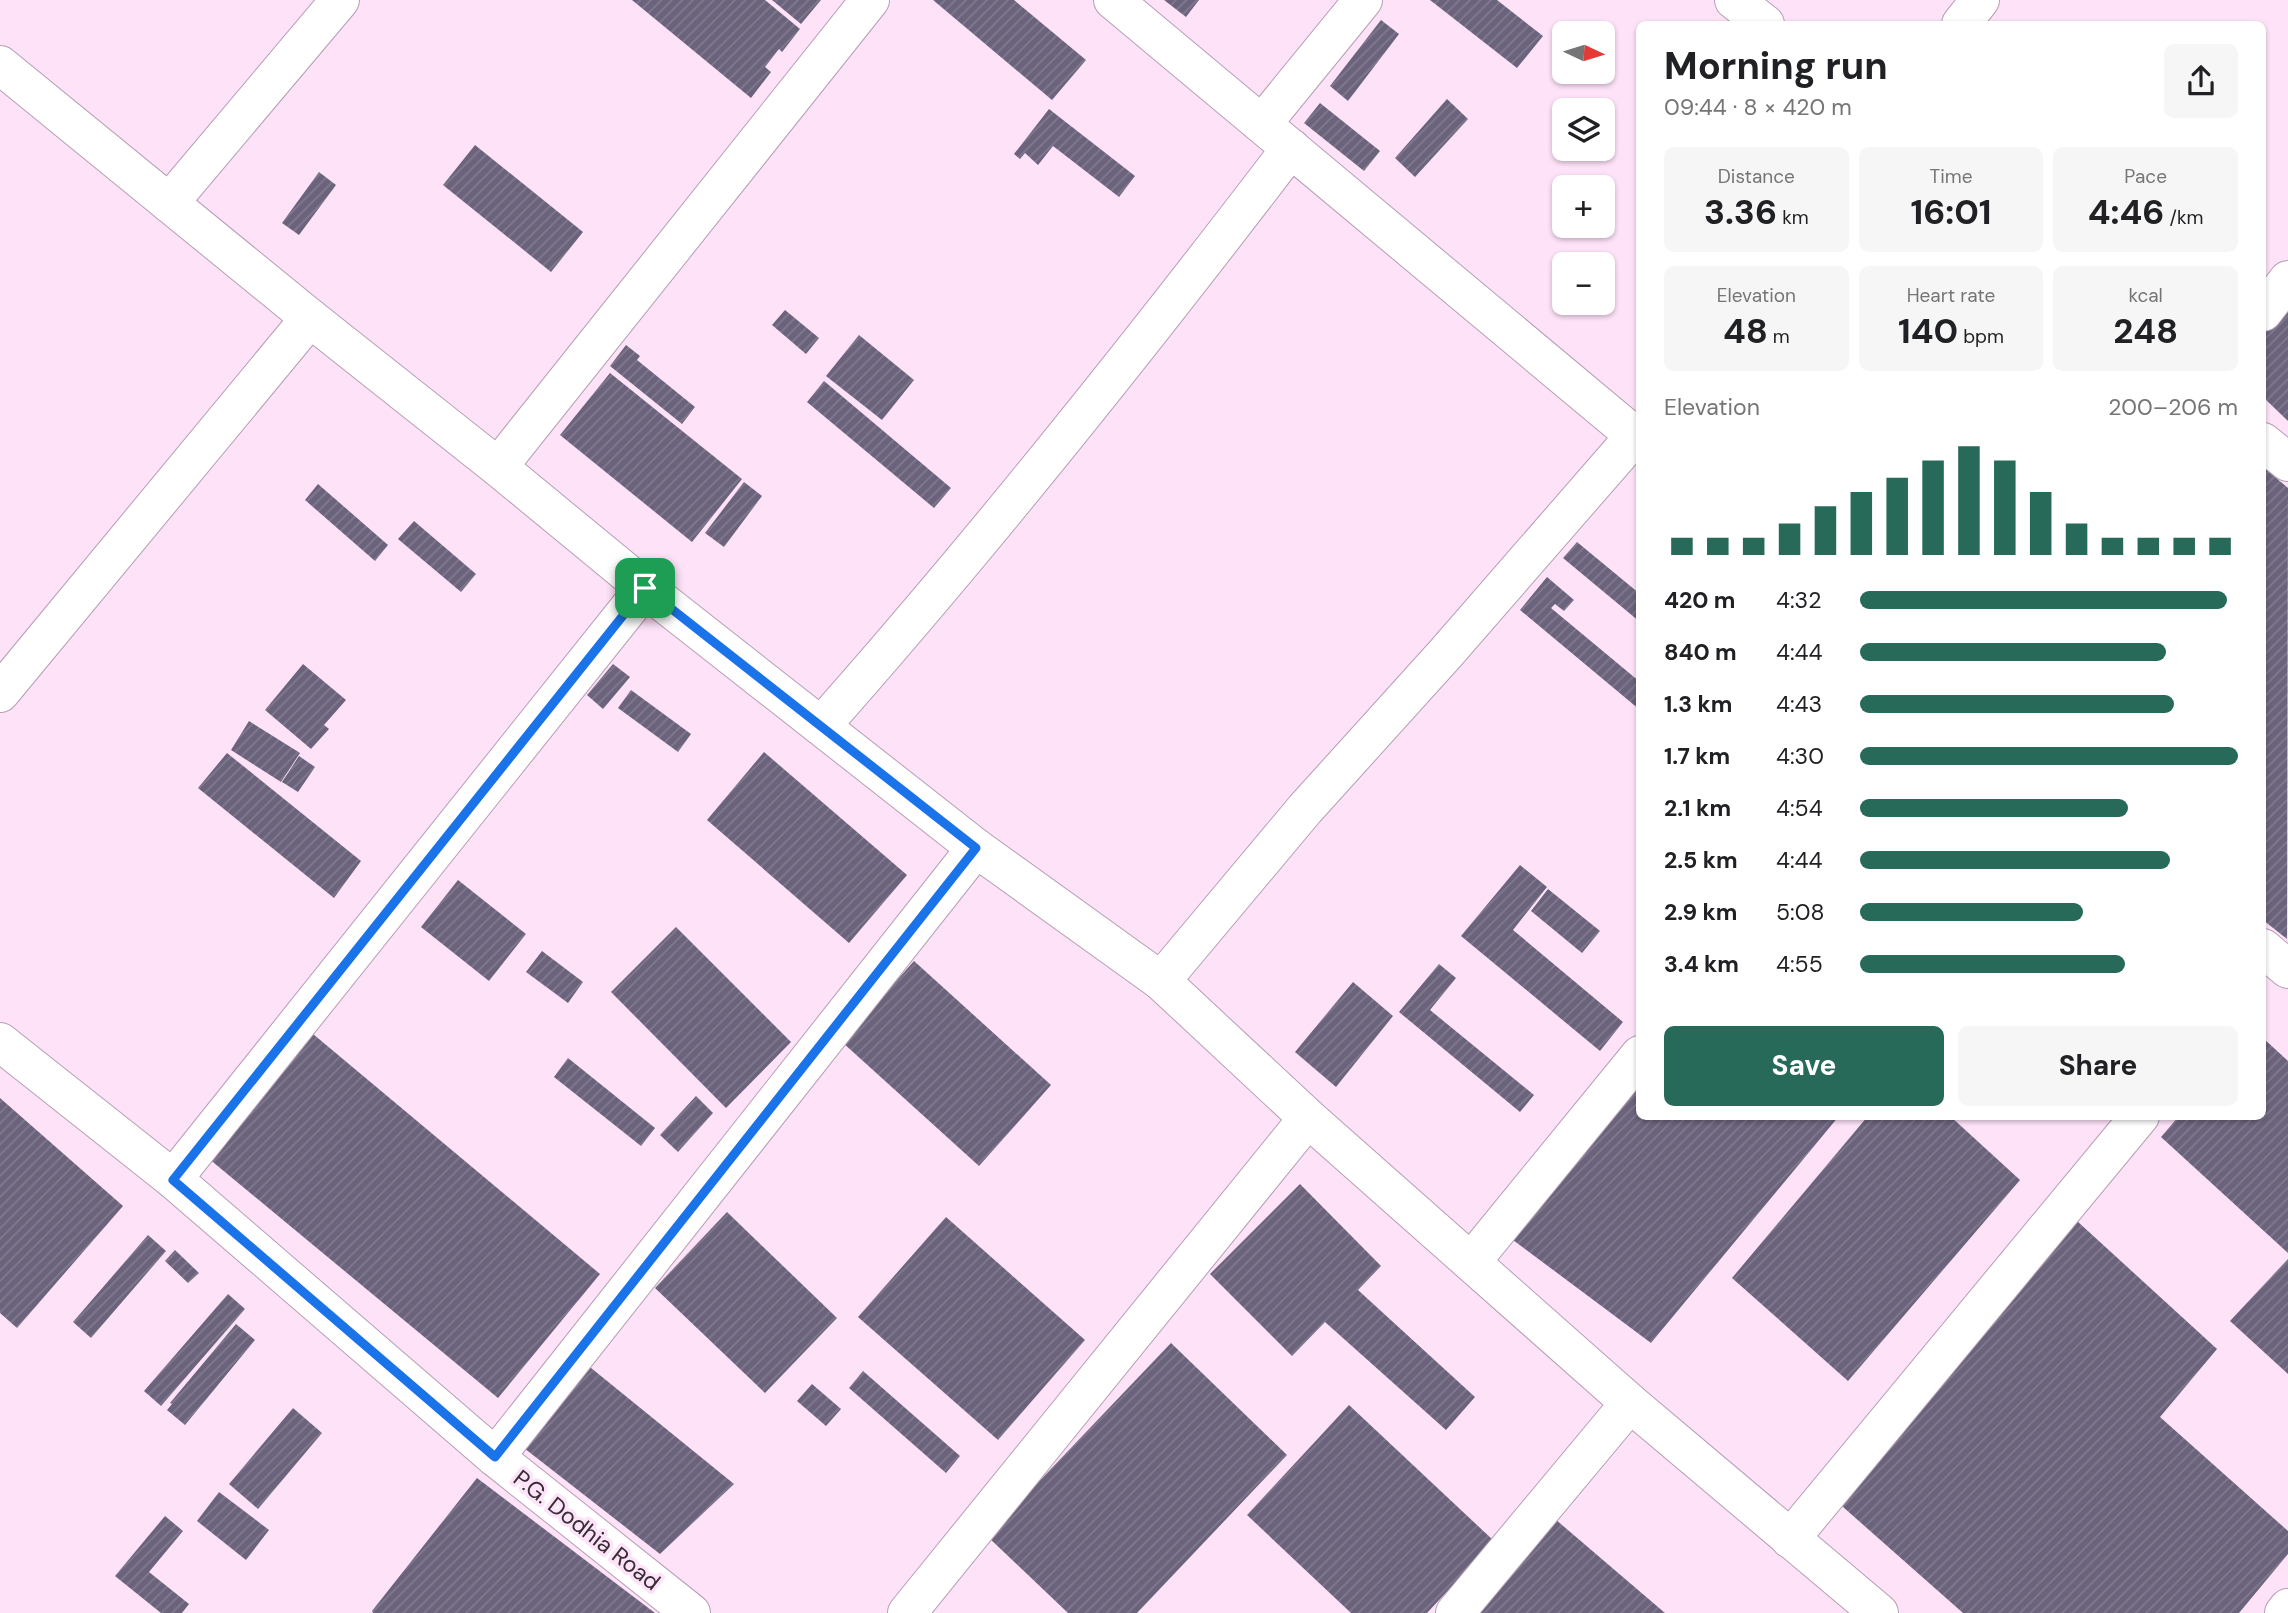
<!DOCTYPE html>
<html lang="en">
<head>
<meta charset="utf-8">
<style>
	:root { --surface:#fff; --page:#f6f6f6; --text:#202124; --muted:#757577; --accent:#276a5a }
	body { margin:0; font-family:"DM Sans",sans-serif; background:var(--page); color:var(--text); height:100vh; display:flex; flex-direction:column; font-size:26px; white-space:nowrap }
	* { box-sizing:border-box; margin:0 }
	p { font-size:23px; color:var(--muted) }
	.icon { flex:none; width:38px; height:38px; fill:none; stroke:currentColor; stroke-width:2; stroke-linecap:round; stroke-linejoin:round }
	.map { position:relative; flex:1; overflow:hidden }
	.drawer { position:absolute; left:1636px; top:21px; width:630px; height:1099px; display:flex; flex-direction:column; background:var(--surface); border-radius:10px; box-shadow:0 2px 5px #0004 }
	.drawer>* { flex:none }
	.needle { width:46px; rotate:94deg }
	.fabs { position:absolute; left:1552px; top:21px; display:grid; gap:14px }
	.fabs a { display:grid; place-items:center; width:63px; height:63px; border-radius:10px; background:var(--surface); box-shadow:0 2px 5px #0004; font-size:35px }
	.pin { position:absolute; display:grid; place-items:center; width:60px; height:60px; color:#fff; margin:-30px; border-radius:14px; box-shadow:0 4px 10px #0006 }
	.round { display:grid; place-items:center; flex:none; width:74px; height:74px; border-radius:10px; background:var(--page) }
	.summary { display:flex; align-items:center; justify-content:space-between; height:119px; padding:0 28px }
	h1 { font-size:38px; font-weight:700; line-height:52px }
	.figures { display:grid; grid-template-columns:repeat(3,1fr); gap:10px; height:119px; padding:7px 28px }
	.figures div { display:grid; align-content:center; border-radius:10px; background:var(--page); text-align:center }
	.figures b { font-size:35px; font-weight:700 }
	.figures small { font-size:19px; font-weight:400 }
	.figures p { font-size:19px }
	.chart { height:196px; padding:14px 28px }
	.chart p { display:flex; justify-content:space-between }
	.chart svg { width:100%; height:126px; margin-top:7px; stroke:var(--accent); stroke-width:6 }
	.button { display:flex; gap:14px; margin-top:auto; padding:14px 28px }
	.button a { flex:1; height:80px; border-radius:10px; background:var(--accent); color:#fff; font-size:28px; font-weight:700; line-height:80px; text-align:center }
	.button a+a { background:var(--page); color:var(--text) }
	ul { padding:0 28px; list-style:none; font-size:23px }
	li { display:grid; grid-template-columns:112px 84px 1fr; align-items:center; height:52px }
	li i { height:18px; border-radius:9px; background:var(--accent) }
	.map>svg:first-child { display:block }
	.building { fill:url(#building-hatch) }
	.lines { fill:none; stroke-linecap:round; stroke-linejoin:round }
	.street-casing { stroke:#b69eb2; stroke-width:40 }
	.street { stroke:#fff; stroke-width:38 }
	.route-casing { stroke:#fff; stroke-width:14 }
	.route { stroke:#1a73e8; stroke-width:9 }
	.labels { text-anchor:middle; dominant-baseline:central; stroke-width:7; stroke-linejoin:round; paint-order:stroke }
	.street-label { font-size:23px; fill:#372d35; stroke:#fde2f8 }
</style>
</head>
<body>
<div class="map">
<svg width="2288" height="1613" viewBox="0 0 2288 1613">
	<defs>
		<pattern id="building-hatch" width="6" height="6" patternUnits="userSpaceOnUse" patternTransform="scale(1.75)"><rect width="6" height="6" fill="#6b637c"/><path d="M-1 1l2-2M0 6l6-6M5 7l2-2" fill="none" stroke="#817a8e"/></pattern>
	</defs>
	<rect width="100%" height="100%" fill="#fde2f8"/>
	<!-- building -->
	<g class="building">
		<path d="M 632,0 L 765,0 L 800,29 L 782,52 L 779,49 L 765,67 L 771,72 L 751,98 Z"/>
		<path d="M 772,0 L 821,0 L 801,24 Z"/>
		<path d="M 933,0 L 1014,0 L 1086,60 L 1052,100 Z"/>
		<path d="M 1164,0 L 1199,0 L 1186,17 Z"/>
		<path d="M 1430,0 L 1497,0 L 1543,36 L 1517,68 Z"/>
		<path d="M 1381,20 L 1399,34 L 1348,101 L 1330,86 Z"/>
		<path d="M 1447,99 L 1468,119 L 1415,177 L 1395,158 Z"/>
		<path d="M 1320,103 L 1380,151 L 1364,171 L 1304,123 Z"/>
		<path d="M 1049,109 L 1135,176 L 1119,197 L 1053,146 L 1038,165 L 1025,153 L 1020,159 L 1014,154 Z"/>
		<path d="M 475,145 L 583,232 L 551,272 L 443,185 Z"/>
		<path d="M 319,172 L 336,185 L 299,235 L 282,223 Z"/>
		<path d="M 2288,298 L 2288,421 L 2263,397 L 2263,326 Z"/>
		<path d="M 785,310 L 819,338 L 806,354 L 772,325 Z"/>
		<path d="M 859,335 L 914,380 L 882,420 L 826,376 Z"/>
		<path d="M 626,345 L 640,356 L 637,360 L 695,407 L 682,424 L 610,366 Z"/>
		<path d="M 610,373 L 742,479 L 692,542 L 560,435 Z"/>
		<path d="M 824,381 L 951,488 L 934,508 L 807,402 Z"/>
		<path d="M 2263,467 L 2288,488 L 2287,939 L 2263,920 Z"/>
		<path d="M 744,482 L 762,496 L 724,547 L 705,533 Z"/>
		<path d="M 318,484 L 388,545 L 375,561 L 305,500 Z"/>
		<path d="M 414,521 L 476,574 L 461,592 L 398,539 Z"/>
		<path d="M 1577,542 L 1640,594 L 1640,622 L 1563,558 Z"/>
		<path d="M 1547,577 L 1574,600 L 1564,611 L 1555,604 L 1551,608 L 1640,682 L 1640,710 L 1520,610 Z"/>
		<path d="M 303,664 L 346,700 L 324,725 L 329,729 L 311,749 L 265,710 Z"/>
		<path d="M 613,664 L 630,677 L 603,709 L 587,695 Z"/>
		<path d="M 631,690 L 691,734 L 678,752 L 618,708 Z"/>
		<path d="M 249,721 L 300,753 L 281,782 L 231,750 Z"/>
		<path d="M 764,752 L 907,875 L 849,943 L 707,820 Z"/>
		<path d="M 227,753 L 361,861 L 334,898 L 198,788 Z"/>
		<path d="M 299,756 L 315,767 L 298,792 L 282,782 Z"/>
		<path d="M 1520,865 L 1547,887 L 1513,930 L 1623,1022 L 1600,1051 L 1461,936 Z"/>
		<path d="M 458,880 L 526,934 L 489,981 L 421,927 Z"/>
		<path d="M 1548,889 L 1600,931 L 1582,953 L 1531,911 Z"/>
		<path d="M 676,927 L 791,1042 L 726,1108 L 611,992 Z"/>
		<path d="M 542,951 L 583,982 L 568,1003 L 526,972 Z"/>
		<path d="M 914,961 L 1051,1085 L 979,1166 L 842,1042 Z"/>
		<path d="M 1439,964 L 1456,978 L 1430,1010 L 1534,1095 L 1520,1112 L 1399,1012 Z"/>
		<path d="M 1353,982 L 1393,1016 L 1336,1087 L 1295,1052 Z"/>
		<path d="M 313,1034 L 600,1274 L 498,1398 L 208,1158 Z"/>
		<path d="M 2263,1038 L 2288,1061 L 2288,1253 L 2161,1137 L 2179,1116 L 2263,1116 Z"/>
		<path d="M 568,1058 L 655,1128 L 641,1146 L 554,1077 Z"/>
		<path d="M 1640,1071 L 1640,1116 L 1839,1116 L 1651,1343 L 1509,1237 Z"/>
		<path d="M 696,1096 L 713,1113 L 678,1152 L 660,1135 Z"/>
		<path d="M 0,1098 L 123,1206 L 17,1328 L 0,1313 Z"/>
		<path d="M 1868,1116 L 1950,1116 L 2020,1180 L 1848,1381 L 1732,1278 Z"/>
		<path d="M 1300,1184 L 1381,1266 L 1358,1290 L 1475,1397 L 1446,1430 L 1325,1322 L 1292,1356 L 1210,1274 Z"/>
		<path d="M 727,1212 L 837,1318 L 765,1393 L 655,1288 Z"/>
		<path d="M 946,1217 L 1085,1340 L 998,1440 L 858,1317 Z"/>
		<path d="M 2077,1221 L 2217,1349 L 2160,1417 L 2288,1531 L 2288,1554 L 2239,1613 L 1963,1613 L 1834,1499 Z"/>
		<path d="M 148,1235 L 166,1251 L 91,1338 L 73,1322 Z"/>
		<path d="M 175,1250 L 199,1273 L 188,1283 L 165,1261 Z"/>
		<path d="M 2288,1259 L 2288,1374 L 2230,1321 Z"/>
		<path d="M 228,1294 L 245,1309 L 161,1406 L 144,1391 Z"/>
		<path d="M 236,1324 L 255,1340 L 185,1425 L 167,1410 L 172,1404 L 170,1403 Z"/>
		<path d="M 1171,1343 L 1287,1455 L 1137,1613 L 1068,1613 L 987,1536 Z"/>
		<path d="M 580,1359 L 734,1484 L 660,1554 L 515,1441 Z"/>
		<path d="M 863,1371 L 960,1456 L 946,1473 L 849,1388 Z"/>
		<path d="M 812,1384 L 841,1409 L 826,1426 L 797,1401 Z"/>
		<path d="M 1349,1405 L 1494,1541 L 1427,1613 L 1351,1613 L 1247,1515 Z"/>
		<path d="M 293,1408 L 322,1433 L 258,1509 L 229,1484 Z"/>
		<path d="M 477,1478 L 655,1613 L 373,1613 L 372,1611 Z"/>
		<path d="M 219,1492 L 269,1530 L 246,1560 L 197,1521 Z"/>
		<path d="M 165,1516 L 183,1531 L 149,1572 L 189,1604 L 182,1613 L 161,1613 L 115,1576 Z"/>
		<path d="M 1555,1519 L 1665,1613 L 1477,1613 Z"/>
	</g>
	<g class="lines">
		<defs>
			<g id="street">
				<path d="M 1113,0 L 1640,440"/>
				<path d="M 1734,0 L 1765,24"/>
				<path d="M 1961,24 L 1980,0"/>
				<path d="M 0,65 L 310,318 L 498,467 L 645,588 L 976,848 L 1161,981 L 1308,1118 L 1630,1403 L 1879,1613"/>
				<path d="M 1262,124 L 1363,0"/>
				<path d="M 169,203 L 340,0"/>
				<path d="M 2263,312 L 2288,280"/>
				<path d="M 2263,442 L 2288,462"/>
				<path d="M 498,467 L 870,0"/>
				<path d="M 0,693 L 310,318"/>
				<path d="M 821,726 C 986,540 1140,346 1291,148"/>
				<path d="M 2263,948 L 2288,969"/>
				<path d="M 1161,981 L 1305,809 L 1446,653 L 1640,430"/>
				<path d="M 0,1042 L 173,1179 L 495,1457 L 691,1613"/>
				<path d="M 173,1179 L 645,588"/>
				<path d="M 1471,1262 L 1640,1055"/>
				<path d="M 495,1457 L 976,848"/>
				<path d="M 1790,1539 L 2140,1116"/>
				<path d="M 907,1613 L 1308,1118"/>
				<path d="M 1455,1613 L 1630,1403"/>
				<path d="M 2284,1613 L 2288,1608"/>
			</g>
		</defs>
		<!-- street casing -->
		<use href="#street" class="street-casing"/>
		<!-- street -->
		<use href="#street" class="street"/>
	</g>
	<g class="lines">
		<defs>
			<path id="route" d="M 645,588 L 976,848 L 495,1457 L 173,1180 Z"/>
		</defs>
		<!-- route casing -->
		<use href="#route" class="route-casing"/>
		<!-- route -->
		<use href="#route" class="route"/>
	</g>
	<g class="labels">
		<!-- street labels -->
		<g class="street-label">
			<text transform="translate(587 1530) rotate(38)">P.G. Dodhia Road</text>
		</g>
	</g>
</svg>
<div class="fabs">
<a><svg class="needle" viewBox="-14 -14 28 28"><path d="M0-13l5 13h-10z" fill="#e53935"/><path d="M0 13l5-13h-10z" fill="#757577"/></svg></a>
<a><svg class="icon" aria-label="layers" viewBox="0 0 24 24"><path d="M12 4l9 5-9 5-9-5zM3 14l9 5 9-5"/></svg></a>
<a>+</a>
<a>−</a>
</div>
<div class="pin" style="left:645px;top:588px;background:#1e9e55"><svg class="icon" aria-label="arrive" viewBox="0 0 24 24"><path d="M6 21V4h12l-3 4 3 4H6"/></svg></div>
<section class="drawer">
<div class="summary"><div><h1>Morning run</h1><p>09:44 · 8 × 420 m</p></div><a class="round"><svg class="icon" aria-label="share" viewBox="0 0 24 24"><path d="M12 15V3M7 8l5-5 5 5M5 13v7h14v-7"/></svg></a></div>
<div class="figures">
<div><p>Distance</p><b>3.36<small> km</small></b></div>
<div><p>Time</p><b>16:01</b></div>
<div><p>Pace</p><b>4:46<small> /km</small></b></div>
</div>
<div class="figures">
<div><p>Elevation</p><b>48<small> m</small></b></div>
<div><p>Heart rate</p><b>140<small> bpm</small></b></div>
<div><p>kcal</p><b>248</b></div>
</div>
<div class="chart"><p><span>Elevation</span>200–206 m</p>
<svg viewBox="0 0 160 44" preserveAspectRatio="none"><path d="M5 44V38M15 44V38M25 44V38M35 44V33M45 44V27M55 44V22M65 44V17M75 44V11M85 44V6M95 44V11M105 44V22M115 44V33M125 44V38M135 44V38M145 44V38M155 44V38"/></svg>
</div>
<ul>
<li><b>420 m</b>4:32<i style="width:97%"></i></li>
<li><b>840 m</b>4:44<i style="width:81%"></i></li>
<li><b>1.3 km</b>4:43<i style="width:83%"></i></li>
<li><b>1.7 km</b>4:30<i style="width:100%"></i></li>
<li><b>2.1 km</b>4:54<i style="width:71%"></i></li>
<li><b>2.5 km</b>4:44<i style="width:82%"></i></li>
<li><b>2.9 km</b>5:08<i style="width:59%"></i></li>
<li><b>3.4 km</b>4:55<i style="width:70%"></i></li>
</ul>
<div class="button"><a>Save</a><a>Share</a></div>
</section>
</div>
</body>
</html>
